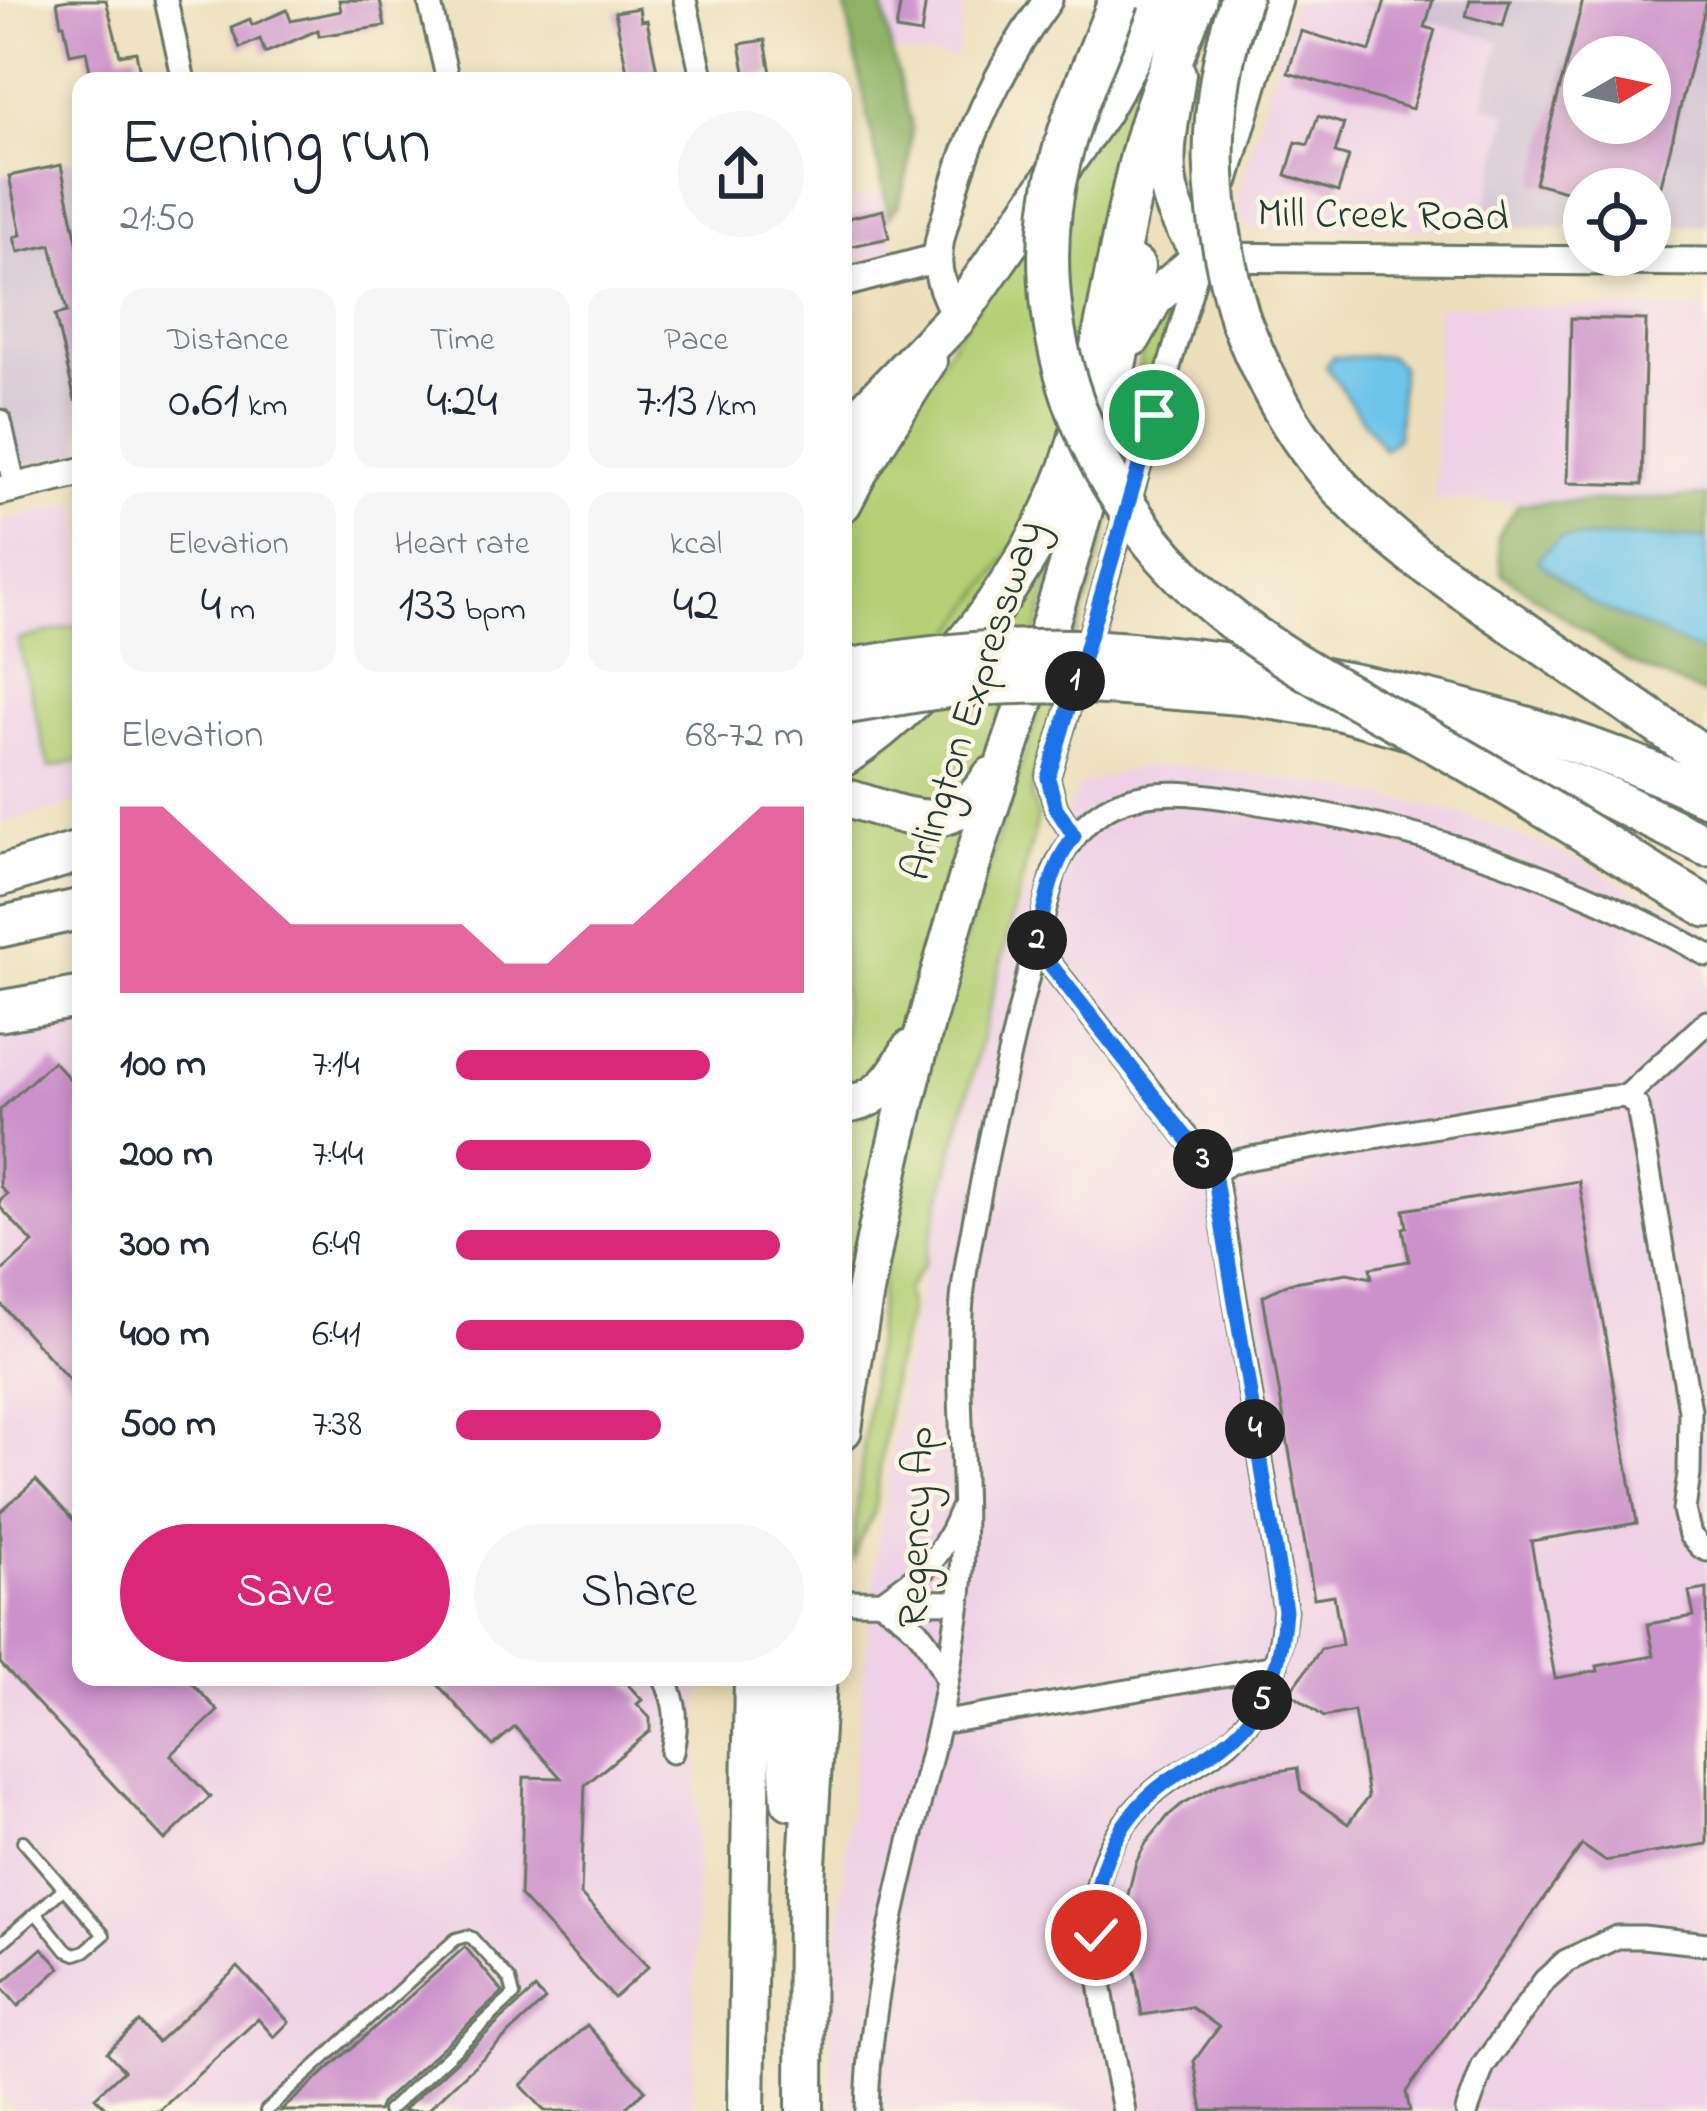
<!DOCTYPE html>
<html lang="en">
<head>
<meta charset="utf-8">
<style>
	:root { --surface:#fff; --page:#f6f6f7; --text:#1f2937; --muted:#747a83; --accent:#db2777 }
	body { margin:0; font-family:"Indie Flower",sans-serif; background:var(--page); color:var(--text); height:100vh; display:flex; flex-direction:column; font-size:45px; white-space:nowrap }
	* { box-sizing:border-box; margin:0 }
	p { font-size:39px; color:var(--muted) }
	.icon { flex:none; width:66px; height:66px; fill:none; stroke:currentColor; stroke-width:2; stroke-linecap:round; stroke-linejoin:round }
	.map { position:relative; flex:1; overflow:hidden }
	.side { position:absolute; left:72px; top:72px; width:780px; height:1614px; display:flex; flex-direction:column; background:var(--surface); border-radius:24px; box-shadow:0 6px 18px #0003 }
	.side>* { flex:none }
	.needle { width:78px; rotate:81deg }
	.tools { position:absolute; left:1563px; top:36px; display:grid; gap:24px }
	.tools a { display:grid; place-items:center; width:108px; height:108px; border-radius:50%; background:var(--surface); box-shadow:0 6px 18px #0003; font-size:60px }
	.pin { position:absolute; display:grid; place-items:center; width:102px; height:102px; color:#fff; margin:-51px; border:6px solid #fff; border-radius:50%; box-shadow:0 3px 12px #0007 }
	.km { position:absolute; width:60px; height:60px; margin:-30px; border-radius:50%; background:#222; color:#fff; font-size:33px; line-height:60px; text-align:center }
	.round { display:grid; place-items:center; flex:none; width:126px; height:126px; border-radius:63px; background:var(--page) }
	.overview { display:flex; align-items:center; justify-content:space-between; height:204px; padding:0 48px }
	h1 { font-size:66px; font-weight:600; line-height:90px }
	.metrics { display:grid; grid-template-columns:repeat(3,1fr); gap:18px; height:204px; padding:12px 48px }
	.metrics div { display:grid; align-content:center; border-radius:24px; background:var(--page); text-align:center }
	.metrics b { font-size:51px; font-weight:600 }
	.metrics small { font-size:33px; font-weight:400 }
	.metrics p { font-size:33px }
	.chart { height:336px; padding:24px 48px }
	.chart p { display:flex; justify-content:space-between }
	.chart svg { width:100%; height:216px; margin-top:12px; fill:var(--accent); opacity:.7 }
	.cta { display:flex; gap:24px; margin-top:auto; padding:24px 48px }
	.cta a { flex:1; height:138px; border-radius:72px; background:var(--accent); color:#fff; font-size:48px; font-weight:600; line-height:138px; text-align:center }
	.cta a+a { background:var(--page); color:var(--text) }
	ul { padding:0 48px; list-style:none; font-size:39px }
	li { display:grid; grid-template-columns:192px 144px 1fr; align-items:center; height:90px }
	li i { height:30px; border-radius:15px; background:var(--accent) }
	.map>svg:first-child { display:block }
	.built { fill:#efd0e6 }
	.industrial { fill:#cdbed2; fill-rule:evenodd }
	.green { fill:#b4cf75; stroke:#6a8654; stroke-width:3 }
	.forest { fill:#8fb266; stroke:#57784d; stroke-width:3 }
	.water { fill:#6dc4ea; stroke:#46808f; stroke-width:3 }
	.building { fill:#cc90cb; fill-rule:evenodd }
	.lines { fill:none; stroke-linecap:round; stroke-linejoin:round }
	.service-casing { stroke:#677664; stroke-width:16 }
	.minor-casing { stroke:#677664; stroke-width:27 }
	.tertiary-casing { stroke:#677664; stroke-width:33 }
	.trunk-casing { stroke:#677664; stroke-width:42 }
	.motorway-casing { stroke:#677664; stroke-width:45 }
	.service { stroke:#fff; stroke-width:10 }
	.minor { stroke:#fff; stroke-width:21 }
	.tertiary { stroke:#fff; stroke-width:27 }
	.trunk { stroke:#fff; stroke-width:36 }
	.motorway { stroke:#fff; stroke-width:39 }
	.motorway-bridge-casing { stroke:#677664; stroke-width:45; stroke-linecap:butt }
	.motorway-bridge { stroke:#fff; stroke-width:39 }
	.route-casing { stroke:#fff; stroke-width:24 }
	.route { stroke:#1a73e8; stroke-width:15 }
	.labels { text-anchor:middle; dominant-baseline:central; stroke-width:9; stroke-linejoin:round; paint-order:stroke }
	.street-label { font-size:42px; fill:#1f3d34; stroke:#fcf5e5 }
</style>
</head>
<body>
<div class="map">
<svg width="1707" height="2111" viewBox="0 0 1707 2111">
	<rect width="100%" height="100%" fill="#fcf5e5"/>
	<filter id="ink" filterUnits="userSpaceOnUse"><feTurbulence type="fractalNoise" baseFrequency=".00833" numOctaves="2"/><feDisplacementMap in="SourceGraphic" scale="24" xChannelSelector="R" yChannelSelector="G"/><feConvolveMatrix kernelMatrix="1 2 1 2 8 2 1 2 1" color-interpolation-filters="sRGB"/></filter>
	<filter id="wash" filterUnits="userSpaceOnUse"><feTurbulence type="fractalNoise" baseFrequency=".004" numOctaves="4" result="noise"/><feDisplacementMap in="SourceGraphic" scale="48" xChannelSelector="R" yChannelSelector="G"/><feGaussianBlur stdDeviation="2.7" result="paint"/><feColorMatrix in="noise" values="0 0 0 0 0 0 0 0 0 0 0 0 0 0 0 0 0 1.4 0 .05"/><feComposite in="paint" operator="in"/></filter>
	<g filter="url(#wash)">
		<rect width="100%" height="100%" fill="#eddfbc"/>
		<!-- built -->
		<g class="built">
			<path d="M 882,0 L 966,0 L 956,59 L 892,52 Z"/>
			<path d="M 1293,0 L 1356,0 L 1500,40 L 1483,103 L 1509,113 L 1481,228 L 1254,230 L 1244,225 L 1238,211 L 1238,196 Z"/>
			<path d="M 884,193 L 895,253 L 843,265 L 843,202 Z"/>
			<path d="M 1437,305 L 1707,308 L 1707,496 L 1519,504 L 1434,500 Z"/>
			<path d="M 81,502 L 81,801 L 0,825 L 0,521 Z"/>
			<path d="M 1191,766 L 1319,783 L 1459,813 L 1576,859 L 1673,910 L 1707,932 L 1707,2111 L 831,2111 L 831,2000 L 848,1825 L 878,1545 L 903,1372 L 946,1159 L 1003,942 L 1080,785 L 1140,767 Z"/>
			<path d="M 81,1010 L 81,1677 L 700,1677 L 693,2111 L 13,2111 L 0,2097 L 0,1021 Z"/>
		</g>
		<!-- industrial -->
		<g class="industrial">
			<path d="M 1356,0 L 1707,0 L 1707,225 L 1650,226 L 1650,189 L 1584,189 L 1584,227 L 1481,228 L 1509,114 L 1483,104 L 1500,41 ZM 1584,57 L 1650,57 L 1650,123 L 1584,123 Z"/>
			<path d="M 71,160 L 81,200 L 81,453 L 0,470 L 0,176 Z"/>
		</g>
		<!-- green -->
		<g class="green">
			<path d="M 1154,39 L 1168,44 L 1074,430 L 990,597 L 843,742 L 843,524 L 888,439 Z"/>
			<path d="M 1179,292 L 1033,780 L 1031,796 L 1038,817 L 924,1264 L 906,1290 L 910,1310 L 893,1372 L 874,1513 L 859,1541 L 854,1559 L 852,1552 L 885,1253 L 931,1044 L 1039,711 L 1095,553 L 1128,424 L 1145,335 Z"/>
			<path d="M 1080,455 L 1038,628 L 998,720 L 977,776 L 955,808 L 843,790 L 843,768 L 871,746 Z"/>
			<path d="M 77,625 L 81,643 L 81,760 L 49,768 L 18,640 Z"/>
			<path d="M 843,803 L 963,827 L 890,1057 L 882,1072 L 843,1090 Z"/>
			<path d="M 893,1091 L 843,1359 L 843,1113 Z"/>
		</g>
		<!-- forest -->
		<g class="forest">
			<path d="M 844,0 L 882,0 L 892,52 L 912,126 L 908,171 L 898,206 L 889,217 Z"/>
			<path d="M 1707,496 L 1707,538 L 1560,538 L 1587,601 L 1707,655 L 1707,696 L 1628,662 L 1501,573 L 1497,536 L 1519,504 Z"/>
		</g>
		<!-- water -->
		<g class="water">
			<path d="M 1389,356 L 1401,366 L 1398,437 L 1384,450 L 1326,367 L 1333,357 Z"/>
			<path d="M 1560,538 L 1707,538 L 1707,655 L 1587,601 L 1537,560 Z"/>
		</g>
		<g id="blocks">
			<!-- building -->
			<g class="building">
				<path d="M 69,0 L 106,0 L 120,55 L 136,52 L 140,73 L 92,81 L 86,51 L 70,54 L 64,24 L 61,24 L 57,2 Z"/>
				<path d="M 339,0 L 380,0 L 385,26 L 319,36 L 318,30 L 265,53 L 260,39 L 240,48 L 231,27 L 250,19 L 252,25 L 287,10 L 291,21 L 341,11 Z"/>
				<path d="M 901,0 L 926,0 L 921,34 L 896,30 Z"/>
				<path d="M 1385,0 L 1433,0 L 1425,27 L 1435,30 L 1412,109 L 1288,73 L 1301,31 L 1370,51 Z"/>
				<path d="M 1470,0 L 1510,0 L 1503,26 L 1466,16 Z"/>
				<path d="M 1583,0 L 1707,0 L 1660,189 L 1584,189 L 1584,196 L 1535,183 ZM 1584,57 L 1650,57 L 1650,123 L 1584,123 Z"/>
				<path d="M 639,8 L 641,21 L 647,20 L 659,81 L 629,81 L 615,12 Z"/>
				<path d="M 765,40 L 771,73 L 746,77 L 740,44 Z"/>
				<path d="M 1318,116 L 1344,124 L 1335,153 L 1349,157 L 1338,192 L 1286,175 L 1296,142 L 1308,145 Z"/>
				<path d="M 61,165 L 81,261 L 81,399 L 75,400 L 55,315 L 67,312 L 51,245 L 18,252 L 14,237 L 21,235 L 9,176 Z"/>
				<path d="M 883,210 L 889,238 L 843,248 L 843,219 Z"/>
				<path d="M 1571,318 L 1646,320 L 1642,485 L 1567,483 Z"/>
				<path d="M 53,1061 L 81,1091 L 81,1393 L 0,1303 L 0,1273 L 33,1243 L 0,1207 L 0,1200 L 7,1194 L 0,1186 L 0,1110 Z"/>
				<path d="M 1579,1181 L 1637,1523 L 1531,1541 L 1555,1678 L 1598,1671 L 1597,1666 L 1654,1656 L 1648,1624 L 1694,1616 L 1689,1592 L 1707,1589 L 1707,1844 L 1605,1861 L 1582,1845 L 1406,2092 L 1410,2111 L 1203,2111 L 1194,2061 L 1219,2027 L 1191,2007 L 1142,2015 L 1127,1924 L 1127,1899 L 1136,1862 L 1146,1843 L 1168,1816 L 1182,1804 L 1221,1783 L 1242,1777 L 1297,1768 L 1301,1791 L 1348,1824 L 1368,1797 L 1354,1711 L 1324,1717 L 1290,1693 L 1321,1649 L 1342,1645 L 1334,1595 L 1314,1598 L 1263,1296 L 1289,1283 L 1347,1273 L 1372,1278 L 1370,1268 L 1409,1261 L 1403,1228 L 1407,1227 L 1404,1210 Z"/>
				<path d="M 36,1480 L 81,1528 L 81,1677 L 186,1677 L 218,1711 L 171,1755 L 210,1797 L 165,1840 L 0,1663 L 0,1512 Z"/>
				<path d="M 431,1677 L 621,1677 L 642,1700 L 637,1704 L 650,1718 L 650,1731 L 585,1785 L 581,1895 L 648,1967 L 614,1998 L 520,1896 L 524,1777 L 561,1778 L 515,1727 L 493,1746 Z"/>
				<path d="M 465,1947 L 503,1992 L 381,2104 L 378,2111 L 281,2111 Z"/>
				<path d="M 42,1948 L 60,1968 L 18,2006 L 0,1985 Z"/>
				<path d="M 238,1967 L 289,2022 L 274,2037 L 258,2019 L 159,2111 L 109,2111 L 95,2097 L 124,2070 L 107,2052 L 139,2022 L 157,2042 Z"/>
				<path d="M 535,1989 L 545,2000 L 426,2111 L 402,2111 Z"/>
				<path d="M 587,2025 L 645,2090 L 622,2111 L 545,2111 L 521,2085 Z"/>
			</g>
		</g>
	</g>
	<g filter="url(#ink)">
		<use href="#blocks" fill-opacity="0" stroke="#677664" stroke-width="3"/>
		<g class="lines">
			<defs>
				<g id="service">
					<path d="M 23,1841 L 104,1935 L 85,1951 L 76,1954 L 66,1950 L 36,1913"/>
					<path d="M 0,1944 L 64,1888"/>
					<path d="M 266,2111 L 456,1939 L 467,1936 L 472,1938 L 510,1980 L 514,1995 L 388,2111"/>
				</g>
				<g id="minor">
					<path d="M 166,0 L 184,81"/>
					<path d="M 429,0 L 448,81"/>
					<path d="M 685,0 L 703,81"/>
					<path d="M 0,421 L 15,488"/>
					<path d="M 1074,836 L 1056,808 L 1048,778 L 1199,265"/>
					<path d="M 1035,945 L 1215,1173"/>
					<path d="M 1707,1022 L 1627,1096 L 1638,1107 L 1690,1410 L 1689,1474 L 1684,1510 L 1690,1535 L 1701,1547 L 1707,1550"/>
					<path d="M 843,1601 L 959,1602"/>
					<path d="M 881,1602 C 924,1572 940,1561 960,1512"/>
					<path d="M 881,1602 C 919,1627 928,1639 947,1680"/>
					<path d="M 664,1677 C 677,1704 678,1722 672,1752"/>
					<path d="M 939,1723 L 1276,1666"/>
					<path d="M 867,2111 C 870,1979 908,1855 938,1727 C 947,1688 952,1649 958,1610 C 973,1507 953,1403 962,1300 C 965,1264 973,1228 980,1192 C 1000,1084 1027,979 1054,872 C 1064,846 1087,817 1113,805 C 1157,784 1212,796 1258,803 C 1419,827 1565,875 1707,955"/>
					<path d="M 1124,2111 C 1112,2044 1084,1941 1100,1876 C 1108,1840 1137,1802 1168,1781 C 1188,1767 1211,1757 1229,1741 C 1268,1707 1280,1660 1285,1610 L 1215,1173 L 1229,1163 L 1251,1158 L 1601,1098 L 1627,1096"/>
					<path d="M 1467,2111 L 1483,2066 L 1545,1980 L 1566,1961 L 1617,1937 L 1643,1937 L 1707,1944"/>
				</g>
				<g id="tertiary">
					<path d="M 1225,180 L 1278,0"/>
					<path d="M 1208,257 L 1707,262"/>
					<path d="M 843,283 L 938,258"/>
					<path d="M 956,318 C 949,301 939,283 938,265 C 936,247 943,228 948,210 C 968,133 1001,64 1048,0"/>
					<path d="M 0,491 L 81,472"/>
				</g>
				<g id="trunk">
					<path d="M 1133,337 L 1155,297 L 1202,257 C 1191,238 1177,219 1171,197 C 1160,159 1172,113 1177,74"/>
					<path d="M 843,503 L 859,472 L 928,361"/>
					<path d="M 843,797 C 907,814 948,844 991,776"/>
					<path d="M 843,1105 C 878,1102 894,1078 910,1049"/>
					<path d="M 843,1430 C 868,1244 912,1060 967,880 C 1003,761 1047,644 1080,524 C 1104,439 1120,353 1136,266"/>
					<path d="M 782,1677 L 790,1801"/>
					<path d="M 746,2111 L 753,1677"/>
					<path d="M 805,2111 L 806,1881 L 818,1677"/>
				</g>
				<g id="motorway">
					<path d="M 1240,319 C 1280,422 1328,488 1415,556 L 1707,758"/>
					<path d="M 843,435 L 956,318 L 1100,111 L 1128,61 L 1158,0"/>
					<path d="M 1156,655 C 1345,674 1534,715 1707,796"/>
					<path d="M 1145,687 L 1247,695 L 1340,710 L 1486,751 L 1610,798 L 1707,846"/>
					<path d="M 843,756 C 939,694 1044,559 1076,448 C 1104,352 1116,252 1141,154 C 1154,102 1176,51 1196,0"/>
					<path d="M 0,876 L 81,851"/>
					<path d="M 1662,880 L 1707,907"/>
					<path d="M 0,927 L 81,909"/>
					<path d="M 0,1011 L 81,997"/>
				</g>
			</defs>
			<!-- service casing -->
			<use href="#service" class="service-casing"/>
			<!-- minor casing -->
			<use href="#minor" class="minor-casing"/>
			<!-- tertiary casing -->
			<use href="#tertiary" class="tertiary-casing"/>
			<!-- trunk casing -->
			<use href="#trunk" class="trunk-casing"/>
			<!-- motorway casing -->
			<use href="#motorway" class="motorway-casing"/>
			<!-- service -->
			<use href="#service" class="service"/>
			<!-- minor -->
			<use href="#minor" class="minor"/>
			<!-- tertiary -->
			<use href="#tertiary" class="tertiary"/>
			<!-- trunk -->
			<use href="#trunk" class="trunk"/>
			<!-- motorway -->
			<use href="#motorway" class="motorway"/>
			<defs>
				<g id="motorway-bridge">
					<path d="M 1119,0 C 1099,53 1073,107 1060,162 C 1021,322 1085,490 1206,598 C 1274,659 1366,702 1444,748 C 1518,790 1590,835 1662,880"/>
					<path d="M 1240,0 C 1203,111 1208,209 1240,319"/>
					<path d="M 843,670 C 945,651 1053,643 1156,655"/>
					<path d="M 843,704 C 877,699 912,692 946,688 C 1012,681 1079,682 1145,687"/>
				</g>
			</defs>
			<!-- motorway-bridge casing -->
			<use href="#motorway-bridge" class="motorway-bridge-casing"/>
			<!-- motorway-bridge -->
			<use href="#motorway-bridge" class="motorway-bridge"/>
		</g>
	</g>
	<g class="lines" filter="url(#ink)">
		<defs>
			<path id="route" d="M 1096,1935 C 1090,1875 1117,1818 1166,1782 C 1194,1762 1224,1749 1247,1722 C 1274,1690 1282,1651 1285,1610 L 1214,1173 L 1035,945 C 1045,909 1050,867 1074,836 L 1056,808 L 1048,778 L 1154,415"/>
		</defs>
		<!-- route casing -->
		<use href="#route" class="route-casing"/>
		<!-- route -->
		<use href="#route" class="route"/>
	</g>
	<g class="labels">
		<!-- street labels -->
		<g class="street-label">
			<text transform="translate(1383 217) rotate(1)">Mill Creek Road</text>
			<text transform="translate(974 701) rotate(-72)">Arlington Expressway</text>
			<text transform="translate(918 1527) rotate(-88)">Regency Ap</text>
		</g>
	</g>
</svg>
<div class="tools">
<a><svg class="needle" viewBox="-14 -14 28 28"><path d="M0-13l5 13h-10z" fill="#e53935"/><path d="M0 13l5-13h-10z" fill="#747a83"/></svg></a>
<a><svg class="icon" aria-label="locate" viewBox="0 0 24 24"><circle cx="12" cy="12" r="6"/><path d="M12 2v4M12 18v4M2 12h4M18 12h4"/></svg></a>
</div>
<div class="pin" style="left:1154px;top:415px;background:#1e9e55"><svg class="icon" aria-label="arrive" viewBox="0 0 24 24"><path d="M6 21V4h12l-3 4 3 4H6"/></svg></div>
<div class="pin" style="left:1096px;top:1935px;background:#d93025"><svg class="icon" aria-label="check" viewBox="0 0 24 24"><path d="M5 12l5 5 9-10"/></svg></div>
<b class="km" style="left:1075px;top:681px">1</b>
<b class="km" style="left:1037px;top:940px">2</b>
<b class="km" style="left:1203px;top:1159px">3</b>
<b class="km" style="left:1255px;top:1429px">4</b>
<b class="km" style="left:1262px;top:1700px">5</b>
<section class="side">
<div class="overview"><div><h1>Evening run</h1><p>21:50</p></div><a class="round"><svg class="icon" aria-label="share" viewBox="0 0 24 24"><path d="M12 15V3M7 8l5-5 5 5M5 13v7h14v-7"/></svg></a></div>
<div class="metrics">
<div><p>Distance</p><b>0.61<small> km</small></b></div>
<div><p>Time</p><b>4:24</b></div>
<div><p>Pace</p><b>7:13<small> /km</small></b></div>
</div>
<div class="metrics">
<div><p>Elevation</p><b>4<small> m</small></b></div>
<div><p>Heart rate</p><b>133<small> bpm</small></b></div>
<div><p>kcal</p><b>42</b></div>
</div>
<div class="chart"><p><span>Elevation</span>68–72 m</p>
<svg viewBox="0 0 160 44" preserveAspectRatio="none"><path d="M0 44V6L10 6L20 14L30 22L40 30L50 30L60 30L70 30L80 30L90 38L100 38L110 30L120 30L130 22L140 14L150 6L160 6V44z"/></svg>
</div>
<ul>
<li><b>100 m</b>7:14<i style="width:73%"></i></li>
<li><b>200 m</b>7:44<i style="width:56%"></i></li>
<li><b>300 m</b>6:49<i style="width:93%"></i></li>
<li><b>400 m</b>6:41<i style="width:100%"></i></li>
<li><b>500 m</b>7:38<i style="width:59%"></i></li>
</ul>
<div class="cta"><a>Save</a><a>Share</a></div>
</section>
</div>
</body>
</html>
